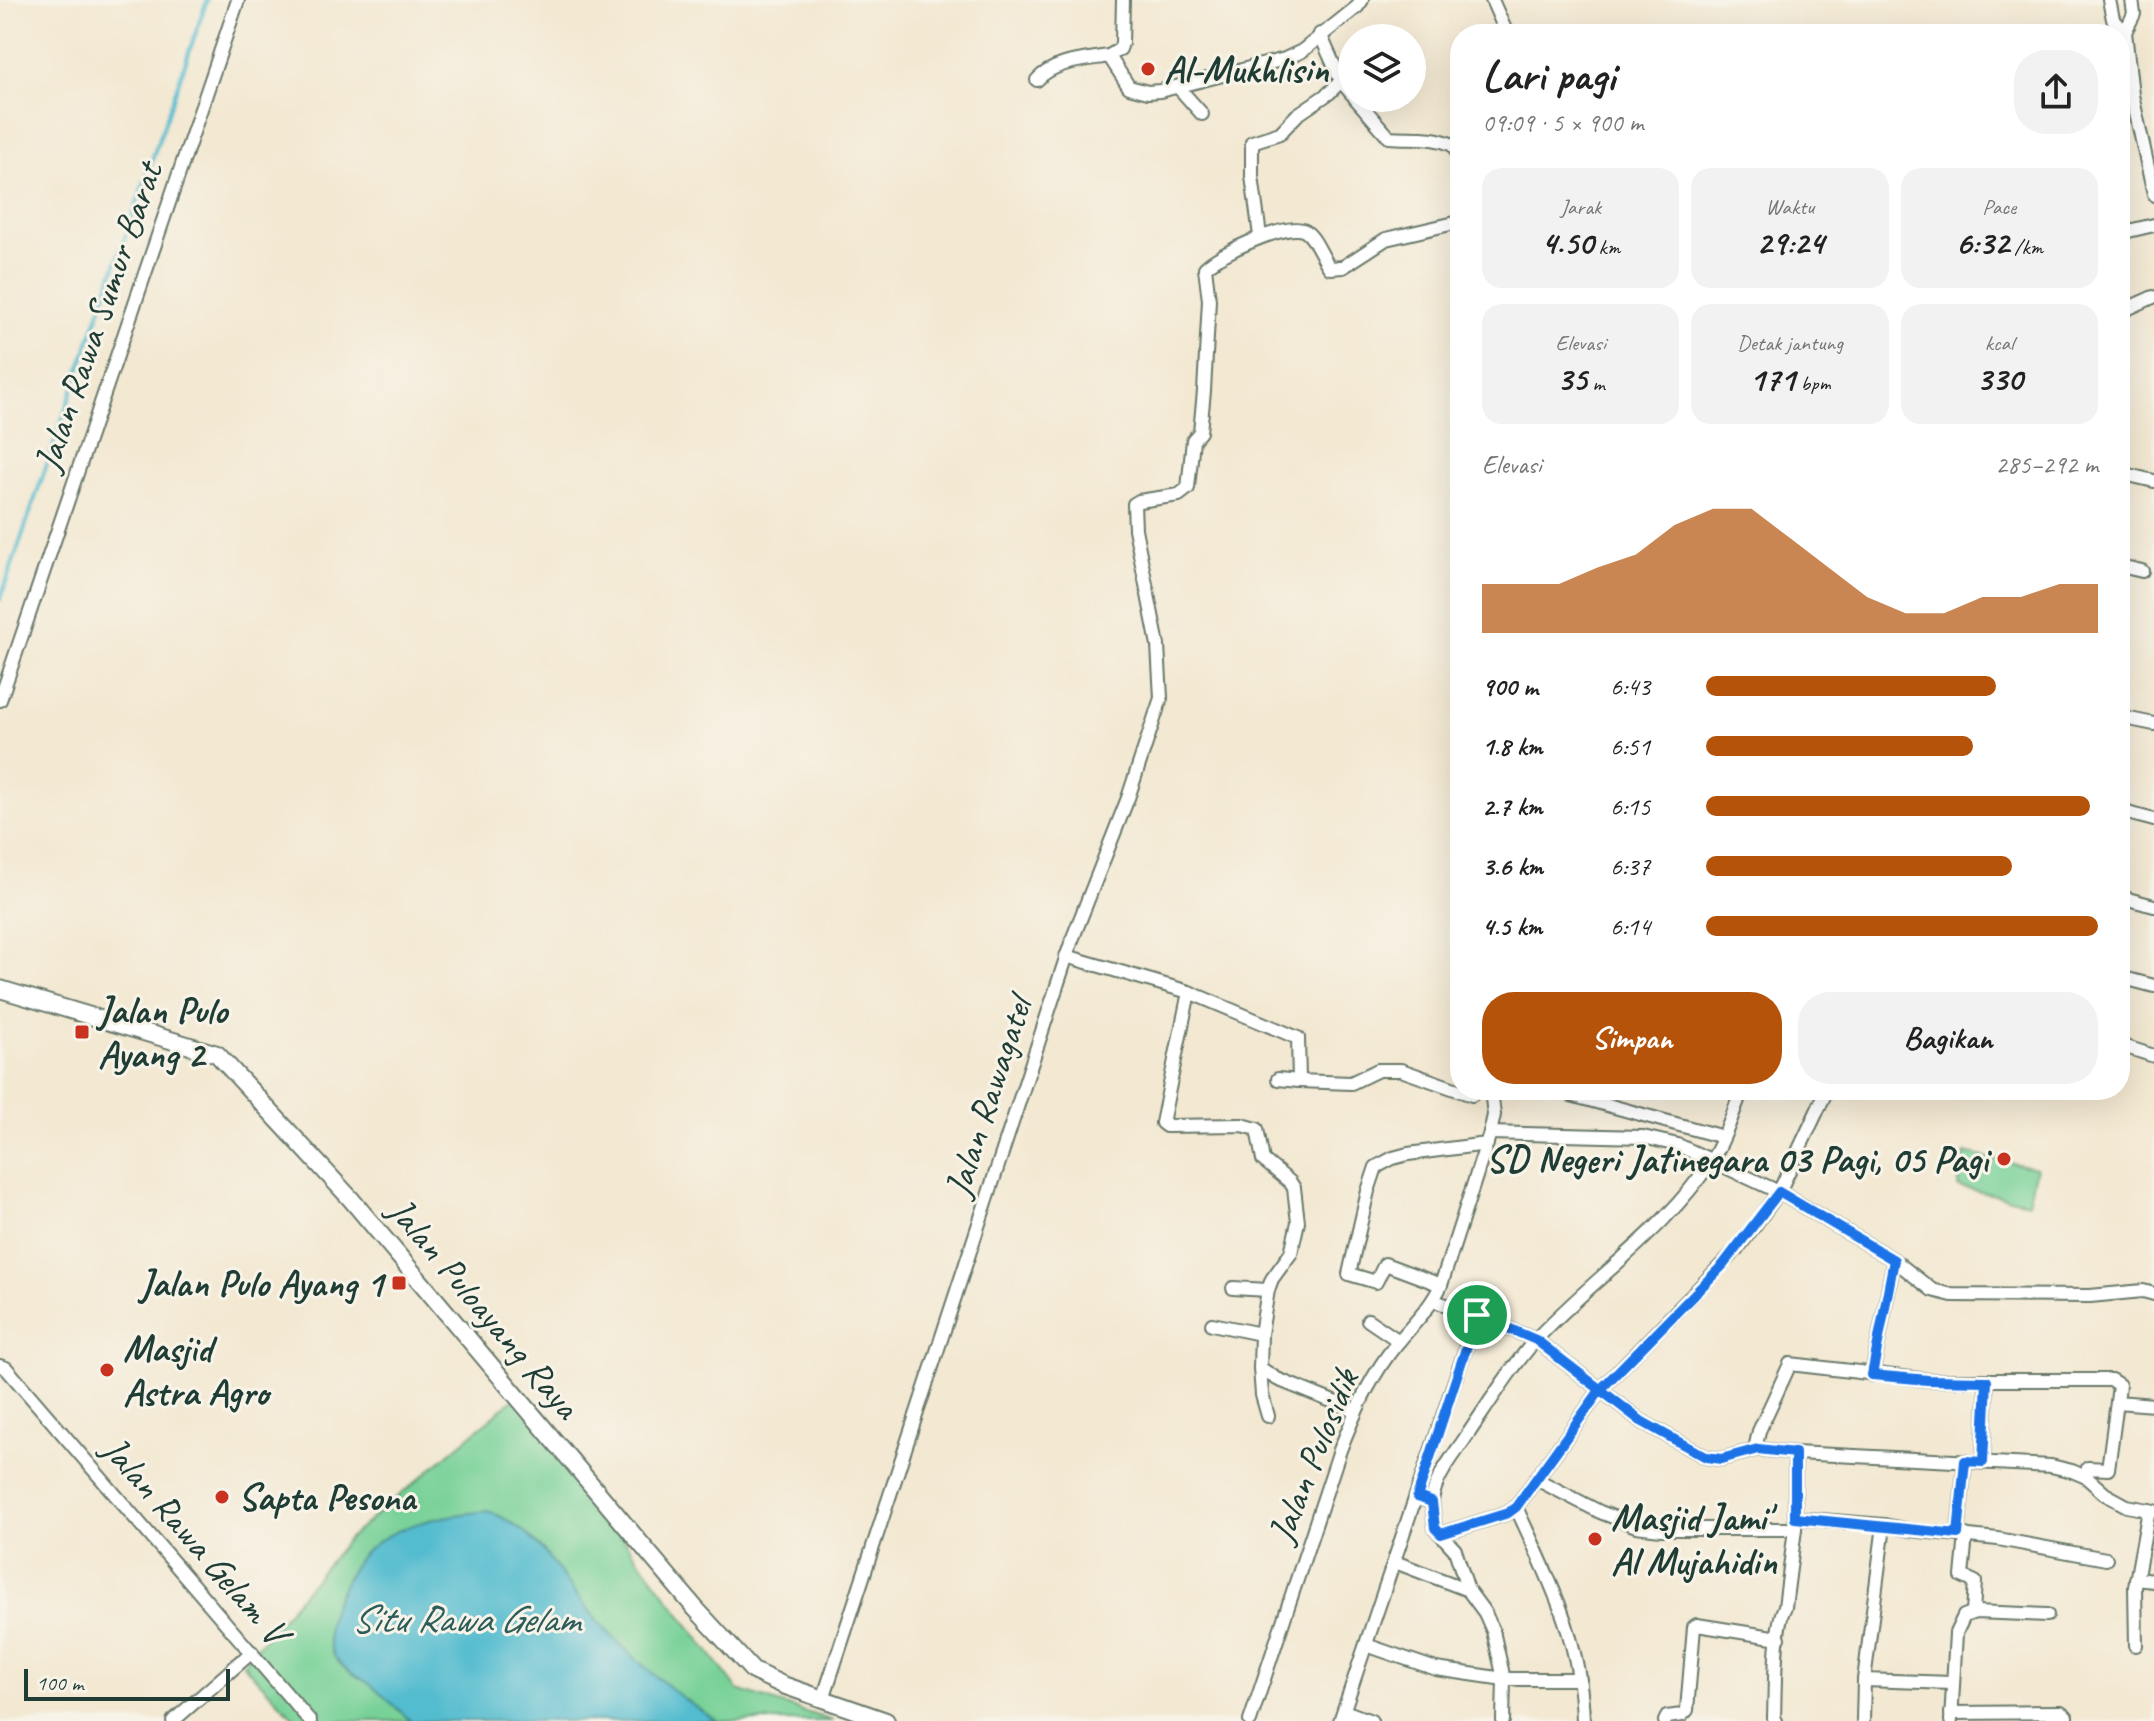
<!DOCTYPE html>
<html lang="id">
<head>
<meta charset="utf-8">
<style>
	:root { --surface:#fff; --page:#f2f2f2; --text:#222; --muted:#767676; --accent:#b45309 }
	body { margin:0; font-family:Caveat,sans-serif; background:var(--page); color:var(--text); height:100vh; display:flex; flex-direction:column; font-size:30px; white-space:nowrap }
	* { box-sizing:border-box; margin:0 }
	p { font-size:26px; color:var(--muted) }
	.icon { flex:none; width:44px; height:44px; fill:none; stroke:currentColor; stroke-width:2; stroke-linecap:round; stroke-linejoin:round }
	.map { position:relative; flex:1; overflow:hidden }
	.drawer { position:absolute; left:1450px; top:24px; width:680px; height:1076px; display:flex; flex-direction:column; background:var(--surface); border-radius:32px; box-shadow:0 8px 32px #0002 }
	.drawer>* { flex:none }
	.controls { position:absolute; left:1338px; top:24px; display:grid; gap:16px }
	.controls a { display:grid; place-items:center; width:88px; height:88px; border-radius:50%; background:var(--surface); box-shadow:0 8px 32px #0002; font-size:40px }
	.scale { position:absolute; left:24px; bottom:20px; width:206px; box-sizing:border-box; padding-left:8px; border:4px solid #1f3d34; border-top:0; font-size:22px; line-height:28px; white-space:nowrap; color:#1f3d34; -webkit-text-stroke:6px #f7f3e8; paint-order:stroke }
	.pin { position:absolute; display:grid; place-items:center; width:68px; height:68px; color:#fff; margin:-34px; border:4px solid #fff; border-radius:50%; box-shadow:0 2px 8px #0007 }
	.round { display:grid; place-items:center; flex:none; width:84px; height:84px; border-radius:32px; background:var(--page) }
	.head { display:flex; align-items:center; justify-content:space-between; height:136px; padding:0 32px }
	h1 { font-size:44px; font-weight:600; line-height:60px }
	.metrics { display:grid; grid-template-columns:repeat(3,1fr); gap:12px; height:136px; padding:8px 32px }
	.metrics div { display:grid; align-content:center; border-radius:20px; background:var(--page); text-align:center }
	.metrics b { font-size:34px; font-weight:600 }
	.metrics small { font-size:22px; font-weight:400 }
	.metrics p { font-size:22px }
	.chart { height:224px; padding:16px 32px }
	.chart p { display:flex; justify-content:space-between }
	.chart svg { width:100%; height:144px; margin-top:8px; fill:var(--accent); opacity:.7 }
	.button { display:flex; gap:16px; margin-top:auto; padding:16px 32px }
	.button a { flex:1; height:92px; border-radius:32px; background:var(--accent); color:#fff; font-size:32px; font-weight:600; line-height:92px; text-align:center }
	.button a+a { background:var(--page); color:var(--text) }
	ul { padding:0 32px; list-style:none; font-size:26px }
	li { display:grid; grid-template-columns:128px 96px 1fr; align-items:center; height:60px }
	li i { height:20px; border-radius:10px; background:var(--accent) }
	.map>svg:first-child { display:block }
	.green { fill:#78d197; stroke:#4c8766; stroke-width:2 }
	.water { fill:#52bccf; stroke:#387c82; stroke-width:2 }
	.lines { fill:none; stroke-linecap:round; stroke-linejoin:round }
	.stream { stroke:#52bccf; stroke-width:4 }
	.minor-casing { stroke:#69796b; stroke-width:16 }
	.tertiary-casing { stroke:#69796b; stroke-width:20 }
	.minor { stroke:#fff; stroke-width:12 }
	.tertiary { stroke:#fff; stroke-width:16 }
	.route-casing { stroke:#fff; stroke-width:16 }
	.route { stroke:#1a73e8; stroke-width:10 }
	.poi-dot { fill:#c8321e; stroke:#f7f3e8; stroke-width:3 }
	.labels { text-anchor:middle; dominant-baseline:central; stroke-width:6; stroke-linejoin:round; paint-order:stroke }
	.poi-label { font-size:38px; font-weight:bold; fill:#1f3d34; stroke:#f7f3e8; text-anchor:start }
	.street-label { font-size:38px; fill:#1f3d34; stroke:#f7f3e8 }
	.water-label { font-size:40px; font-style:italic; fill:#2c5d5b; stroke:#f7f3e8 }
</style>
</head>
<body>
<div class="map">
<svg width="2154" height="1721" viewBox="0 0 2154 1721">
	<rect width="100%" height="100%" fill="#f7f3e8"/>
	<filter id="ink" filterUnits="userSpaceOnUse"><feTurbulence type="fractalNoise" baseFrequency=".0125" numOctaves="2"/><feDisplacementMap in="SourceGraphic" scale="16" xChannelSelector="R" yChannelSelector="G"/><feConvolveMatrix kernelMatrix="1 2 1 2 8 2 1 2 1" color-interpolation-filters="sRGB"/></filter>
	<filter id="wash" filterUnits="userSpaceOnUse"><feTurbulence type="fractalNoise" baseFrequency=".006" numOctaves="4" result="noise"/><feDisplacementMap in="SourceGraphic" scale="32" xChannelSelector="R" yChannelSelector="G"/><feGaussianBlur stdDeviation="1.8" result="paint"/><feColorMatrix in="noise" values="0 0 0 0 0 0 0 0 0 0 0 0 0 0 0 0 0 1.4 0 .05"/><feComposite in="paint" operator="in"/></filter>
	<g filter="url(#wash)">
		<rect width="100%" height="100%" fill="#f3e8d1"/>
		<!-- green -->
		<g class="green">
			<path d="M 1965,1153 L 2036,1168 L 2028,1202 L 1958,1187 Z"/>
			<path d="M 516,1397 L 738,1690 L 833,1721 L 297,1721 L 243,1664 L 349,1538 Z"/>
		</g>
		<!-- water -->
		<path class="water" d="M 488,1511 C 542,1531 559,1578 595,1618 C 623,1650 681,1701 718,1721 L 411,1721 C 396,1708 381,1692 365,1681 C 352,1673 340,1668 333,1654 C 323,1633 329,1615 338,1595 C 345,1582 352,1565 363,1554 C 394,1523 446,1515 488,1511 Z"/>
		<g class="lines">
			<!-- stream -->
			<path class="stream" d="M 0,600 L 207,0"/>
		</g>
	</g>
	<g filter="url(#ink)">
		<g class="lines">
			<defs>
				<g id="minor">
					<path d="M 1492,0 L 1507,34"/>
					<path d="M 2109,0 L 2113,19 L 2125,32"/>
					<path d="M 2132,0 L 2134,14 L 2125,32 L 2132,95 L 2154,195"/>
					<path d="M 1320,34 L 1341,81 L 1352,94"/>
					<path d="M 1109,56 L 1120,49 L 1122,43 L 1123,0"/>
					<path d="M 1037,80 C 1054,61 1086,60 1109,56 L 1129,87 L 1148,92 L 1160,91 L 1285,59 L 1302,51 L 1357,7 L 1362,0"/>
					<path d="M 1178,87 L 1202,114"/>
					<path d="M 1355,98 L 1389,137 C 1412,139 1431,135 1453,145 L 1460,159"/>
					<path d="M 2120,233 L 2154,225"/>
					<path d="M 1260,236 L 1252,176 L 1252,142 L 1280,133 L 1297,115 L 1329,93 L 1341,81"/>
					<path d="M 2120,312 L 2153,297"/>
					<path d="M 2120,473 L 2154,481"/>
					<path d="M 2120,566 L 2142,571"/>
					<path d="M 2120,642 L 2125,643"/>
					<path d="M 0,700 L 238,0"/>
					<path d="M 2120,717 L 2154,724"/>
					<path d="M 2120,811 L 2154,820"/>
					<path d="M 2120,897 L 2154,906"/>
					<path d="M 1066,956 L 1189,992 L 1298,1038 L 1299,1081 L 1351,1083 L 1378,1070 L 1401,1070 L 1472,1095 L 1477,1090"/>
					<path d="M 2120,977 L 2154,986"/>
					<path d="M 1189,992 L 1162,1123 L 1166,1126 L 1242,1125 L 1257,1129 L 1263,1160 L 1290,1182 L 1294,1188 L 1298,1222 L 1291,1253 L 1272,1279 L 1268,1290 L 1261,1334 L 1260,1368 L 1277,1379 L 1356,1411"/>
					<path d="M 2120,1045 L 2154,1056"/>
					<path d="M 1278,1079 L 1299,1081"/>
					<path d="M 1562,1090 L 1571,1095 L 1723,1137"/>
					<path d="M 1941,1090 L 1942,1090"/>
					<path d="M 1490,1133 L 1643,1137 L 1678,1145 L 1779,1192 L 1894,1260 L 1932,1290 L 1952,1295 L 2090,1296 L 2143,1291 L 2154,1294"/>
					<path d="M 1441,1285 L 1385,1264 L 1376,1282 L 1349,1274 L 1368,1191 L 1376,1167 L 1393,1158 L 1408,1154 L 1487,1144"/>
					<path d="M 1233,1288 L 1268,1290"/>
					<path d="M 1434,1301 L 1477,1315 L 1536,1340 L 1641,1421 L 1706,1457 L 1721,1459 L 1758,1449 L 1795,1453 L 2051,1466 L 2072,1471 L 2086,1477 L 2105,1494 L 2127,1506 L 2154,1511"/>
					<path d="M 1368,1320 L 1399,1341"/>
					<path d="M 1212,1324 L 1261,1334"/>
					<path d="M 0,1366 L 6,1368 L 310,1721"/>
					<path d="M 1260,1368 L 1262,1395 L 1268,1416"/>
					<path d="M 1872,1375 L 1894,1260"/>
					<path d="M 1755,1449 L 1759,1431 L 1790,1364 L 1928,1380 L 2111,1380 L 2119,1385 L 2117,1402 L 2154,1405"/>
					<path d="M 1983,1462 L 1987,1381"/>
					<path d="M 2086,1477 L 2088,1468 L 2108,1469 L 2117,1402"/>
					<path d="M 1536,1479 L 1600,1512 L 1636,1526 L 1661,1529 L 1795,1529"/>
					<path d="M 1425,1500 L 1432,1502 L 1435,1528 L 1455,1550 L 1468,1590 L 1485,1613 L 1493,1631 L 1504,1679 L 1503,1721"/>
					<path d="M 1432,1502 C 1434,1478 1453,1457 1466,1437 C 1488,1405 1515,1361 1542,1333 C 1598,1275 1669,1227 1713,1158 C 1726,1137 1733,1112 1742,1090"/>
					<path d="M 1516,1507 C 1549,1579 1581,1639 1583,1721"/>
					<path d="M 1795,1518 L 1884,1525 L 1910,1530 L 1998,1539 L 2106,1559"/>
					<path d="M 1884,1525 L 1864,1680 L 1952,1683"/>
					<path d="M 1441,1534 L 1508,1513 L 1516,1507 L 1601,1389 L 1738,1248 L 1779,1192 L 1827,1090"/>
					<path d="M 1958,1534 L 1965,1461"/>
					<path d="M 1966,1535 L 1962,1576 L 1975,1582 L 1973,1612"/>
					<path d="M 1395,1562 L 1468,1590"/>
					<path d="M 2136,1579 L 2154,1581"/>
					<path d="M 1366,1645 L 1436,1669 L 1504,1679 L 1580,1679"/>
					<path d="M 2136,1645 L 2135,1587 L 2149,1510"/>
					<path d="M 823,1699 L 1072,940 L 1128,798 L 1161,698 L 1158,645 L 1135,529 L 1134,504 L 1139,501 L 1179,495 L 1188,488 L 1193,440 L 1200,432 L 1204,391 L 1209,300 L 1205,268 C 1218,254 1287,221 1305,231 C 1316,238 1322,258 1330,268 L 1343,267 L 1386,239 L 1455,223 L 1460,219"/>
					<path d="M 1344,1711 L 1371,1721"/>
					<path d="M 1951,1713 L 2061,1712 L 2066,1716 L 2066,1721"/>
					<path d="M 173,1721 L 252,1652"/>
					<path d="M 1250,1721 L 1340,1450 C 1353,1417 1367,1384 1388,1355 C 1405,1331 1429,1312 1441,1285 L 1490,1133 L 1494,1115 L 1491,1090"/>
					<path d="M 1340,1721 L 1477,1315"/>
					<path d="M 1665,1721 L 1667,1717 L 1682,1715 L 1687,1710 L 1694,1627 L 1697,1625 L 1779,1638"/>
					<path d="M 1776,1721 L 1774,1718 C 1775,1694 1774,1624 1785,1607 L 1795,1529 L 1795,1453"/>
					<path d="M 1863,1721 L 1864,1680"/>
					<path d="M 1951,1721 L 1956,1633 L 1964,1616 L 1975,1612 L 2047,1615"/>
				</g>
				<path id="tertiary" d="M 0,989 L 217,1054 L 350,1198 L 695,1608 L 753,1671 L 783,1685 L 886,1721"/>
			</defs>
			<!-- minor casing -->
			<use href="#minor" class="minor-casing"/>
			<!-- tertiary casing -->
			<use href="#tertiary" class="tertiary-casing"/>
			<!-- minor -->
			<use href="#minor" class="minor"/>
			<!-- tertiary -->
			<use href="#tertiary" class="tertiary"/>
		</g>
	</g>
	<g class="lines" filter="url(#ink)">
		<defs>
			<path id="route" d="M 1477,1315 L 1536,1340 L 1641,1421 L 1706,1457 L 1721,1459 L 1758,1449 L 1795,1453 L 1795,1518 L 1958,1534 L 1965,1461 L 1983,1462 L 1987,1381 L 1928,1380 L 1872,1375 L 1894,1260 L 1779,1192 L 1723,1265 L 1601,1389 L 1516,1507 L 1508,1513 L 1441,1534 L 1435,1528 L 1432,1502 L 1417,1497 L 1477,1315"/>
		</defs>
		<!-- route casing -->
		<use href="#route" class="route-casing"/>
		<!-- route -->
		<use href="#route" class="route"/>
	</g>
	<!-- markers -->
	<g class="poi-dot">
		<circle cx="1148" cy="69" r="8"/>
		<rect x="74" y="1024" width="16" height="16" rx="4"/>
		<circle cx="2004" cy="1159" r="8"/>
		<rect x="391" y="1275" width="16" height="16" rx="4"/>
		<circle cx="107" cy="1370" r="8"/>
		<circle cx="222" cy="1497" r="8"/>
		<circle cx="1595" cy="1539" r="8"/>
	</g>
	<g class="labels">
		<!-- poi labels -->
		<g class="poi-label">
			<text x="1164" y="69">Al-Mukhlisin</text>
			<text x="98" y="1010">Jalan Pulo<tspan x="98" dy="44">Ayang 2</tspan></text>
			<text x="1988" y="1159" text-anchor="end">SD Negeri Jatinegara 03 Pagi, 05 Pagi</text>
			<text x="383" y="1283" text-anchor="end">Jalan Pulo Ayang 1</text>
			<text x="123" y="1348">Masjid<tspan x="123" dy="44">Astra Agro</tspan></text>
			<text x="238" y="1497">Sapta Pesona</text>
			<text x="1611" y="1517">Masjid Jami'<tspan x="1611" dy="44">Al Mujahidin</tspan></text>
		</g>
		<!-- street labels -->
		<g class="street-label">
			<text transform="translate(98 317) rotate(-71)">Jalan Rawa Sumur Barat</text>
			<text transform="translate(988 1097) rotate(-72)">Jalan Rawagatel</text>
			<text transform="translate(484 1308) rotate(50)">Jalan Puloayang Raya</text>
			<text transform="translate(1313 1456) rotate(-68)">Jalan Pulosidik</text>
			<text transform="translate(195 1540) rotate(49)">Jalan Rawa Gelam V</text>
		</g>
		<!-- water labels -->
		<g class="water-label">
			<text x="465" y="1619">Situ Rawa Gelam</text>
		</g>
	</g>
</svg>
<div class="controls">
<a><svg class="icon" aria-label="layers" viewBox="0 0 24 24"><path d="M12 4l9 5-9 5-9-5zM3 14l9 5 9-5"/></svg></a>
</div>
<div class="scale">100 m</div>
<div class="pin" style="left:1477px;top:1315px;background:#1e9e55"><svg class="icon" aria-label="arrive" viewBox="0 0 24 24"><path d="M6 21V4h12l-3 4 3 4H6"/></svg></div>
<section class="drawer">
<div class="head"><div><h1>Lari pagi</h1><p>09:09 · 5 × 900 m</p></div><a class="round"><svg class="icon" aria-label="share" viewBox="0 0 24 24"><path d="M12 15V3M7 8l5-5 5 5M5 13v7h14v-7"/></svg></a></div>
<div class="metrics">
<div><p>Jarak</p><b>4.50<small> km</small></b></div>
<div><p>Waktu</p><b>29:24</b></div>
<div><p>Pace</p><b>6:32<small> /km</small></b></div>
</div>
<div class="metrics">
<div><p>Elevasi</p><b>35<small> m</small></b></div>
<div><p>Detak jantung</p><b>171<small> bpm</small></b></div>
<div><p>kcal</p><b>330</b></div>
</div>
<div class="chart"><p><span>Elevasi</span>285–292 m</p>
<svg viewBox="0 0 160 44" preserveAspectRatio="none"><path d="M0 44V29L10 29L20 29L30 24L40 20L50 11L60 6L70 6L80 15L90 24L100 33L110 38L120 38L130 33L140 33L150 29L160 29V44z"/></svg>
</div>
<ul>
<li><b>900 m</b>6:43<i style="width:74%"></i></li>
<li><b>1.8 km</b>6:51<i style="width:68%"></i></li>
<li><b>2.7 km</b>6:15<i style="width:98%"></i></li>
<li><b>3.6 km</b>6:37<i style="width:78%"></i></li>
<li><b>4.5 km</b>6:14<i style="width:100%"></i></li>
</ul>
<div class="button"><a>Simpan</a><a>Bagikan</a></div>
</section>
</div>
</body>
</html>
